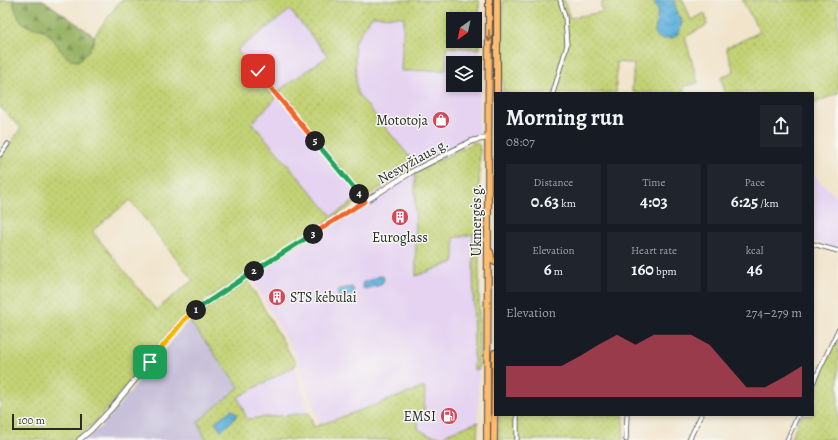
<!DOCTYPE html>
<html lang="en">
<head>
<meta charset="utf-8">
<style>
	:root { --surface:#171b24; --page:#20242c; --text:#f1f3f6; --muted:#9ea1a6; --accent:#d1495b }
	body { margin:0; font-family:Alegreya,serif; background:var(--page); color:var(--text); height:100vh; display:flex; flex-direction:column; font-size:15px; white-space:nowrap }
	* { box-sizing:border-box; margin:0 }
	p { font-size:13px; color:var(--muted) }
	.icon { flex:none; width:22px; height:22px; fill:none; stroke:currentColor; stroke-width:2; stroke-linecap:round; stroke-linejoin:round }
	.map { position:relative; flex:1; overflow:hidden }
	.side { position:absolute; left:494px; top:92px; width:320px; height:324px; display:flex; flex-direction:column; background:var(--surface); border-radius:0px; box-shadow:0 2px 6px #0003 }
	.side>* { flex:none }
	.needle { width:26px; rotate:213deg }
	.buttons { position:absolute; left:446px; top:12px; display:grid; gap:8px }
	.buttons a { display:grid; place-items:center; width:36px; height:36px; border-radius:0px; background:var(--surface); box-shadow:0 2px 6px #0003; font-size:20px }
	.scale { position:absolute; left:12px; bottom:10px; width:70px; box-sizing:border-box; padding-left:4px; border:2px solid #2b2b2b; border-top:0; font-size:11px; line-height:14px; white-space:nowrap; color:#2b2b2b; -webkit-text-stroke:3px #f6f6f2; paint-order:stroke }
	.pin { position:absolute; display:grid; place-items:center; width:34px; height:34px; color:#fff; margin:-17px; border-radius:8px; box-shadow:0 2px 6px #0006 }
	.km { position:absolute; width:20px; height:20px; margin:-10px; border-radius:50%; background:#222; color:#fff; font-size:11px; line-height:20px; text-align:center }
	.round { display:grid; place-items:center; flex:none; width:42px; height:42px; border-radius:0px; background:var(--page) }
	.overview { display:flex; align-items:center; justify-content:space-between; height:68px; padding:0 12px }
	h1 { font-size:22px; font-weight:600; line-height:30px }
	.metrics { display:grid; grid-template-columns:repeat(3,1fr); gap:6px; height:68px; padding:4px 12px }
	.metrics div { display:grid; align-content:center; border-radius:0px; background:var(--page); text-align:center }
	.metrics b { font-size:17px; font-weight:600 }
	.metrics small { font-size:11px; font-weight:400 }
	.metrics p { font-size:11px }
	.chart { height:112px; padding:8px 12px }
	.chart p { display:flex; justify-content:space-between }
	.chart svg { width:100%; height:72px; margin-top:4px; fill:var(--accent); opacity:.7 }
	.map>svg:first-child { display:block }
	.built { fill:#e5d3f1; fill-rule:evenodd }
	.industrial { fill:#c7c0d9 }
	.grass { fill:url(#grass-dots); stroke:#777e50; fill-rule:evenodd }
	.forest { fill:url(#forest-firs); stroke:#627048 }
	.water { fill:url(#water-waves); stroke:#456e83 }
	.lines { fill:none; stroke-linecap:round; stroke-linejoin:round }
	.minor-casing { stroke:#494743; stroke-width:5 }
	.tertiary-casing { stroke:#494743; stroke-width:6 }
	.trunk-casing { stroke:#494743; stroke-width:8 }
	.minor { stroke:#fff; stroke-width:3.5 }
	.tertiary { stroke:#fff; stroke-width:4.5 }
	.trunk { stroke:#fdbc6f; stroke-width:6 }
	.oneway { stroke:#8a6c4a }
	.split-1-casing { stroke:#fff; stroke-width:8 }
	.split-2-casing { stroke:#fff; stroke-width:8 }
	.split-3-casing { stroke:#fff; stroke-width:8 }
	.split-4-casing { stroke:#fff; stroke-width:8 }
	.split-5-casing { stroke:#fff; stroke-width:8 }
	.split-6-casing { stroke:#fff; stroke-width:8 }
	.split-7-casing { stroke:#fff; stroke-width:8 }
	.split-1 { stroke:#f5b400; stroke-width:5 }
	.split-2 { stroke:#22a559; stroke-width:5 }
	.split-3 { stroke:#22a559; stroke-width:5 }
	.split-4 { stroke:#f0652b; stroke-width:5 }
	.split-5 { stroke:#22a559; stroke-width:5 }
	.split-6 { stroke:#f0652b; stroke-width:5 }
	.split-7 { stroke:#f5b400; stroke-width:5 }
	.labels { text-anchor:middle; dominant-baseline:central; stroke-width:3; stroke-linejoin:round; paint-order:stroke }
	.poi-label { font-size:14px; fill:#2b2b2b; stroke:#f6f6f2; text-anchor:end }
	.street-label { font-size:14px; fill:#2b2b2b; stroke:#f6f6f2 }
</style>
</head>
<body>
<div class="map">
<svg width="838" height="440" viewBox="0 0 838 440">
	<defs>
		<pattern id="grass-dots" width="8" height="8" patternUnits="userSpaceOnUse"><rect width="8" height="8" fill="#c3d274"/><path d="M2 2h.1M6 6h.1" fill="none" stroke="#a8b465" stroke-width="1.8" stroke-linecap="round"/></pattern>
		<pattern id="forest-firs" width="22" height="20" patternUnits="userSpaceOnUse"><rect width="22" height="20" fill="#9ab466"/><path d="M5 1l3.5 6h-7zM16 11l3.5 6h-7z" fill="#7e9354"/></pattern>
		<pattern id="water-waves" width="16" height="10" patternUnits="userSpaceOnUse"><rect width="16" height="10" fill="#5fb1db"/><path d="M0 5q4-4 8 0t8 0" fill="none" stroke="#4f90b2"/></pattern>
	</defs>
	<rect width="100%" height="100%" fill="#f6f6f2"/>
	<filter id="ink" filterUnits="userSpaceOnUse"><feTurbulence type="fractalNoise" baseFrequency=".025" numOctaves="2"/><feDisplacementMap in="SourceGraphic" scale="8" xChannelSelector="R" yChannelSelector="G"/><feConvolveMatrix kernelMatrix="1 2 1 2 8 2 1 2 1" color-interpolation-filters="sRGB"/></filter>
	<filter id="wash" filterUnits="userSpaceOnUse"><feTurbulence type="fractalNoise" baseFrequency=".012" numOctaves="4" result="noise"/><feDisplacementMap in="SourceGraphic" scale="16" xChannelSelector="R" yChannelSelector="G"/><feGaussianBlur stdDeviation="0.9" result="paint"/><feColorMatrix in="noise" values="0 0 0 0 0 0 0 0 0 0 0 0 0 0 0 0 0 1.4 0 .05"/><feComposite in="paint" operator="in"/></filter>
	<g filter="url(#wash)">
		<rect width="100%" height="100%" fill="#f1e4cb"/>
		<!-- built -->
		<g class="built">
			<path d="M 290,10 L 328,56 L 278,91 L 363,195 L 332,216 L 252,123 L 236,50 Z"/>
			<path d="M 372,16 L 404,17 L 401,71 L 446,69 L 447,47 L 480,49 L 479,134 L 417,166 L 357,93 L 354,43 ZM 453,63 L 475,63 L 475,85 L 453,85 Z"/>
			<path d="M 415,173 L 416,276 L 454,238 L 473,234 L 474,370 L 479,369 L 478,422 L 448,433 L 443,437 L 429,435 L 418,429 L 418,417 L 424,417 L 425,387 L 320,425 L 296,356 L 251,277 Z"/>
			<path d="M 813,175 L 838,198 L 838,248 L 813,241 Z"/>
			<path d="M 295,366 L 309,413 L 247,419 L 238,397 Z"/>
		</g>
		<!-- industrial -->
		<path class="industrial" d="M 189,320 L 239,387 L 198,422 L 206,440 L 85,440 L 102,426 Z"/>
		<!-- grass -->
		<g class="grass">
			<path d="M 0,0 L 13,0 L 15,9 L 31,27 C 41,28 45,30 51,38 L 91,46 L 94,40 L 94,36 L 121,0 L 479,0 L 480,49 L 447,47 L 446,70 L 401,71 L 404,17 L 372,16 L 354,43 L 357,93 L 417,166 L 375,191 L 192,309 L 175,325 L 146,363 L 95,422 L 74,440 L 0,440 L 0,159 L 21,128 L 0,107 ZM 290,10 L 328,56 L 278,91 L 363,195 L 332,216 L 252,123 L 276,98 L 237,50 ZM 453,19 L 475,19 L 475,41 L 453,41 ZM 130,200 L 193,280 L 156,310 L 92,231 Z"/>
			<path d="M 503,0 L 564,0 L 570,18 L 602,12 L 601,5 L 603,1 L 653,0 L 658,10 L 661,39 L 673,38 L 679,33 L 682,23 L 681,18 L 677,13 L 674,0 L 683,0 L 691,20 L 705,13 L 707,25 L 685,37 L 698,83 L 686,86 L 683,88 L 685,93 L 634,93 L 632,90 L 634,64 L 617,62 L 616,93 L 503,93 Z"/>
			<path d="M 742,0 L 838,0 L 838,93 L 813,104 L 813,93 L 725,93 L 721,78 L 734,71 L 726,48 L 760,32 Z"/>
			<path d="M 473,143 L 477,143 L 479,145 L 480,150 L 479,189 L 479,369 L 474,370 L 473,234 L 454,238 L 454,262 L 416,276 L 415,173 Z"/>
			<path d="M 248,281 L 295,362 L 295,366 L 238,397 L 247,419 L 309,413 L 314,427 L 425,387 L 424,417 L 418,417 L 418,429 L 429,435 L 443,437 L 448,433 L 478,422 L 477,440 L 206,440 L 198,422 L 239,387 L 189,320 Z"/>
			<path d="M 838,336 L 838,440 L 790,440 L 801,415 L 813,415 L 813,390 Z"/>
			<path d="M 499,415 L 624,415 L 623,440 L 499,440 Z"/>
		</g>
		<!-- forest -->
		<path class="forest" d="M 13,0 L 43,0 L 94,36 C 95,42 89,50 85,55 C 70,75 56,39 46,31 C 41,27 36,29 31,27 C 19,24 15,11 13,0 Z"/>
		<!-- water -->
		<g class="water">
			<path d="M 653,0 L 674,0 L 677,13 L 681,18 L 682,23 L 679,33 L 673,38 L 661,39 L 657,37 L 655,33 L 658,10 Z"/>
			<path d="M 380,276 L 383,276 L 384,280 L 381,285 L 366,289 L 363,288 L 362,283 Z"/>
			<path d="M 352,287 L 354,289 L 354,293 L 353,295 L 340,297 L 338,296 L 337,291 L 339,289 Z"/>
			<path d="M 231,410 L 232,410 L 237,414 L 236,417 L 222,431 L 215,422 Z"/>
		</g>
	</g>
	<g filter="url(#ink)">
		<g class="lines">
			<defs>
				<g id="minor">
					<path d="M 258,71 L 365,201"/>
					<path d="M 553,93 L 567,45 L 565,17 L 560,0"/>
					<path d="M 0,155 L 8,144"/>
					<path d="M 813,244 L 838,251"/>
					<path d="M 813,383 L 838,330"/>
					<path d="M 517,440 L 517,415"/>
					<path d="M 626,440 L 627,415"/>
					<path d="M 689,440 L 701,415"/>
					<path d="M 787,440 L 798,415"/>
				</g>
				<path id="tertiary" d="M 79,440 L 91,430 L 111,409 L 184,320 L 198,309 L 249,275 L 413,171 L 472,141 L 481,139 L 489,138"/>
				<g id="trunk">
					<path d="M 497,93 L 497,0"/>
					<path d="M 490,252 L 492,260 L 495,262"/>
					<path d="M 487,440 L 489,0"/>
					<path d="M 494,440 L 495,353"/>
				</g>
			</defs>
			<!-- minor casing -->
			<use href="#minor" class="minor-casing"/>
			<!-- tertiary casing -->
			<use href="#tertiary" class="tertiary-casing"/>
			<!-- trunk casing -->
			<use href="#trunk" class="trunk-casing"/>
			<!-- minor -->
			<use href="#minor" class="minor"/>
			<!-- tertiary -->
			<use href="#tertiary" class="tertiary"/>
			<!-- trunk -->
			<use href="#trunk" class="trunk"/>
		</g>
		<!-- one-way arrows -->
		<defs><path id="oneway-shaft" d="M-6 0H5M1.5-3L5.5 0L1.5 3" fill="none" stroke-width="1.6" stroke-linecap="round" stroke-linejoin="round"/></defs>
		<use class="oneway" href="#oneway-shaft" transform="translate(489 36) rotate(90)"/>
	</g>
	<g class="lines" filter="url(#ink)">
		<defs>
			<path id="split-1" d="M 150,362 L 184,320 L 196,310"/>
			<path id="split-2" d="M 196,310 L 254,271"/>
			<path id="split-3" d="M 254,271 L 313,234"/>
			<path id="split-4" d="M 313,234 L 365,201 L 359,194"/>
			<path id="split-5" d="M 315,141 L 359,194"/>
			<path id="split-6" d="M 270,87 L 315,141"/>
			<path id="split-7" d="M 258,71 L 270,87"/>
		</defs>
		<!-- split-1 casing -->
		<use href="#split-1" class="split-1-casing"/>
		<!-- split-2 casing -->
		<use href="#split-2" class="split-2-casing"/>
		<!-- split-3 casing -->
		<use href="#split-3" class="split-3-casing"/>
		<!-- split-4 casing -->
		<use href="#split-4" class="split-4-casing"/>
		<!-- split-5 casing -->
		<use href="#split-5" class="split-5-casing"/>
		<!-- split-6 casing -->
		<use href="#split-6" class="split-6-casing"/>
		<!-- split-7 casing -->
		<use href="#split-7" class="split-7-casing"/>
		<!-- split-1 -->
		<use href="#split-1" class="split-1"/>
		<!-- split-2 -->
		<use href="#split-2" class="split-2"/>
		<!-- split-3 -->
		<use href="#split-3" class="split-3"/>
		<!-- split-4 -->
		<use href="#split-4" class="split-4"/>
		<!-- split-5 -->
		<use href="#split-5" class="split-5"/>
		<!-- split-6 -->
		<use href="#split-6" class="split-6"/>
		<!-- split-7 -->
		<use href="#split-7" class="split-7"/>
	</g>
	<!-- icons -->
	<defs>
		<symbol id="shop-disc" viewBox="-11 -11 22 22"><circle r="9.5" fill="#d1495b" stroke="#f6f6f2"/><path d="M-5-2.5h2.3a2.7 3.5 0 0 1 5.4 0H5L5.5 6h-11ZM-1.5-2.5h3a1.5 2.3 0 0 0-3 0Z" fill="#fff"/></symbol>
		<symbol id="building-disc" viewBox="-11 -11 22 22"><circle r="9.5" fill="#d1495b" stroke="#f6f6f2"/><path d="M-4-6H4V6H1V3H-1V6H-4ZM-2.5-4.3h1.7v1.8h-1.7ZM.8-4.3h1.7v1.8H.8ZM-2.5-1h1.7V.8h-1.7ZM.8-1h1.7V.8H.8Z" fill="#fff"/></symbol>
		<symbol id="fuel-disc" viewBox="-11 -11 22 22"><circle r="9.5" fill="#d1495b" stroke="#f6f6f2"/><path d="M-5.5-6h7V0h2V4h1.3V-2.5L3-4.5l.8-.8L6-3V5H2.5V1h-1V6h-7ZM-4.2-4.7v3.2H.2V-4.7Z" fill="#fff"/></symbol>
	</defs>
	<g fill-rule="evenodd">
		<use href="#shop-disc" x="431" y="110" width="20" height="20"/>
		<use href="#building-disc" x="390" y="207" width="20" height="20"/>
		<use href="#building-disc" x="267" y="287" width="20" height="20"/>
		<use href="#fuel-disc" x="439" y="406" width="20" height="20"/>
	</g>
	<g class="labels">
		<!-- poi labels -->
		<g class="poi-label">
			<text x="428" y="120">Mototoja</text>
			<text x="400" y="237" text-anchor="middle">Euroglass</text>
			<text x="290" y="297" text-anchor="start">STS kėbulai</text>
			<text x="436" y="416">EMSI</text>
		</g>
		<!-- street labels -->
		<g class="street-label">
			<text transform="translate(413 161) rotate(-29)">Nesvyžiaus g.</text>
			<text transform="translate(476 220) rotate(-90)">Ukmergės g.</text>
		</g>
	</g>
</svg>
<div class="buttons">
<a><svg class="needle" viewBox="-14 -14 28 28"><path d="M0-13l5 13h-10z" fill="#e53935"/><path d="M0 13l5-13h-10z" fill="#9ea1a6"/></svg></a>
<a><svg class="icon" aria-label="layers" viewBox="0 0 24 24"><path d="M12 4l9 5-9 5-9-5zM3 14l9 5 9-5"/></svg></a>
</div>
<div class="scale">100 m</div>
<div class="pin" style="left:150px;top:362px;background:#1e9e55"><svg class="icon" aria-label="arrive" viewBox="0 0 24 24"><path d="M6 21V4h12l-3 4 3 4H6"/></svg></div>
<div class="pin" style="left:258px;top:71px;background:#d93025"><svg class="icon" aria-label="check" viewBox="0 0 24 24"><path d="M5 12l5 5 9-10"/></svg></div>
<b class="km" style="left:196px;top:310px">1</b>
<b class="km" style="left:254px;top:271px">2</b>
<b class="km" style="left:313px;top:234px">3</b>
<b class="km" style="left:359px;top:194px">4</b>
<b class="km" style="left:315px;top:141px">5</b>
<section class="side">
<div class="overview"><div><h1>Morning run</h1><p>08:07</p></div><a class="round"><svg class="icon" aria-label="share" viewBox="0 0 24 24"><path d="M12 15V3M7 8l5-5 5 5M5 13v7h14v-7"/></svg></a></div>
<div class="metrics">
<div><p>Distance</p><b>0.63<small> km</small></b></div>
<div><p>Time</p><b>4:03</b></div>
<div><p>Pace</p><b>6:25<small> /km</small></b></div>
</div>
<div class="metrics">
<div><p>Elevation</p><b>6<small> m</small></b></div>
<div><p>Heart rate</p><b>160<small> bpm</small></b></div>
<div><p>kcal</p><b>46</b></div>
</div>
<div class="chart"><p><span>Elevation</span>274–279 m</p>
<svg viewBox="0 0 160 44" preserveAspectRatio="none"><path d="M0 44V25L10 25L20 25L30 25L40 19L50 12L60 6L70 12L80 6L90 6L100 6L110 12L120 25L130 38L140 38L150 32L160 25V44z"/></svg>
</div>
</section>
</div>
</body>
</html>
